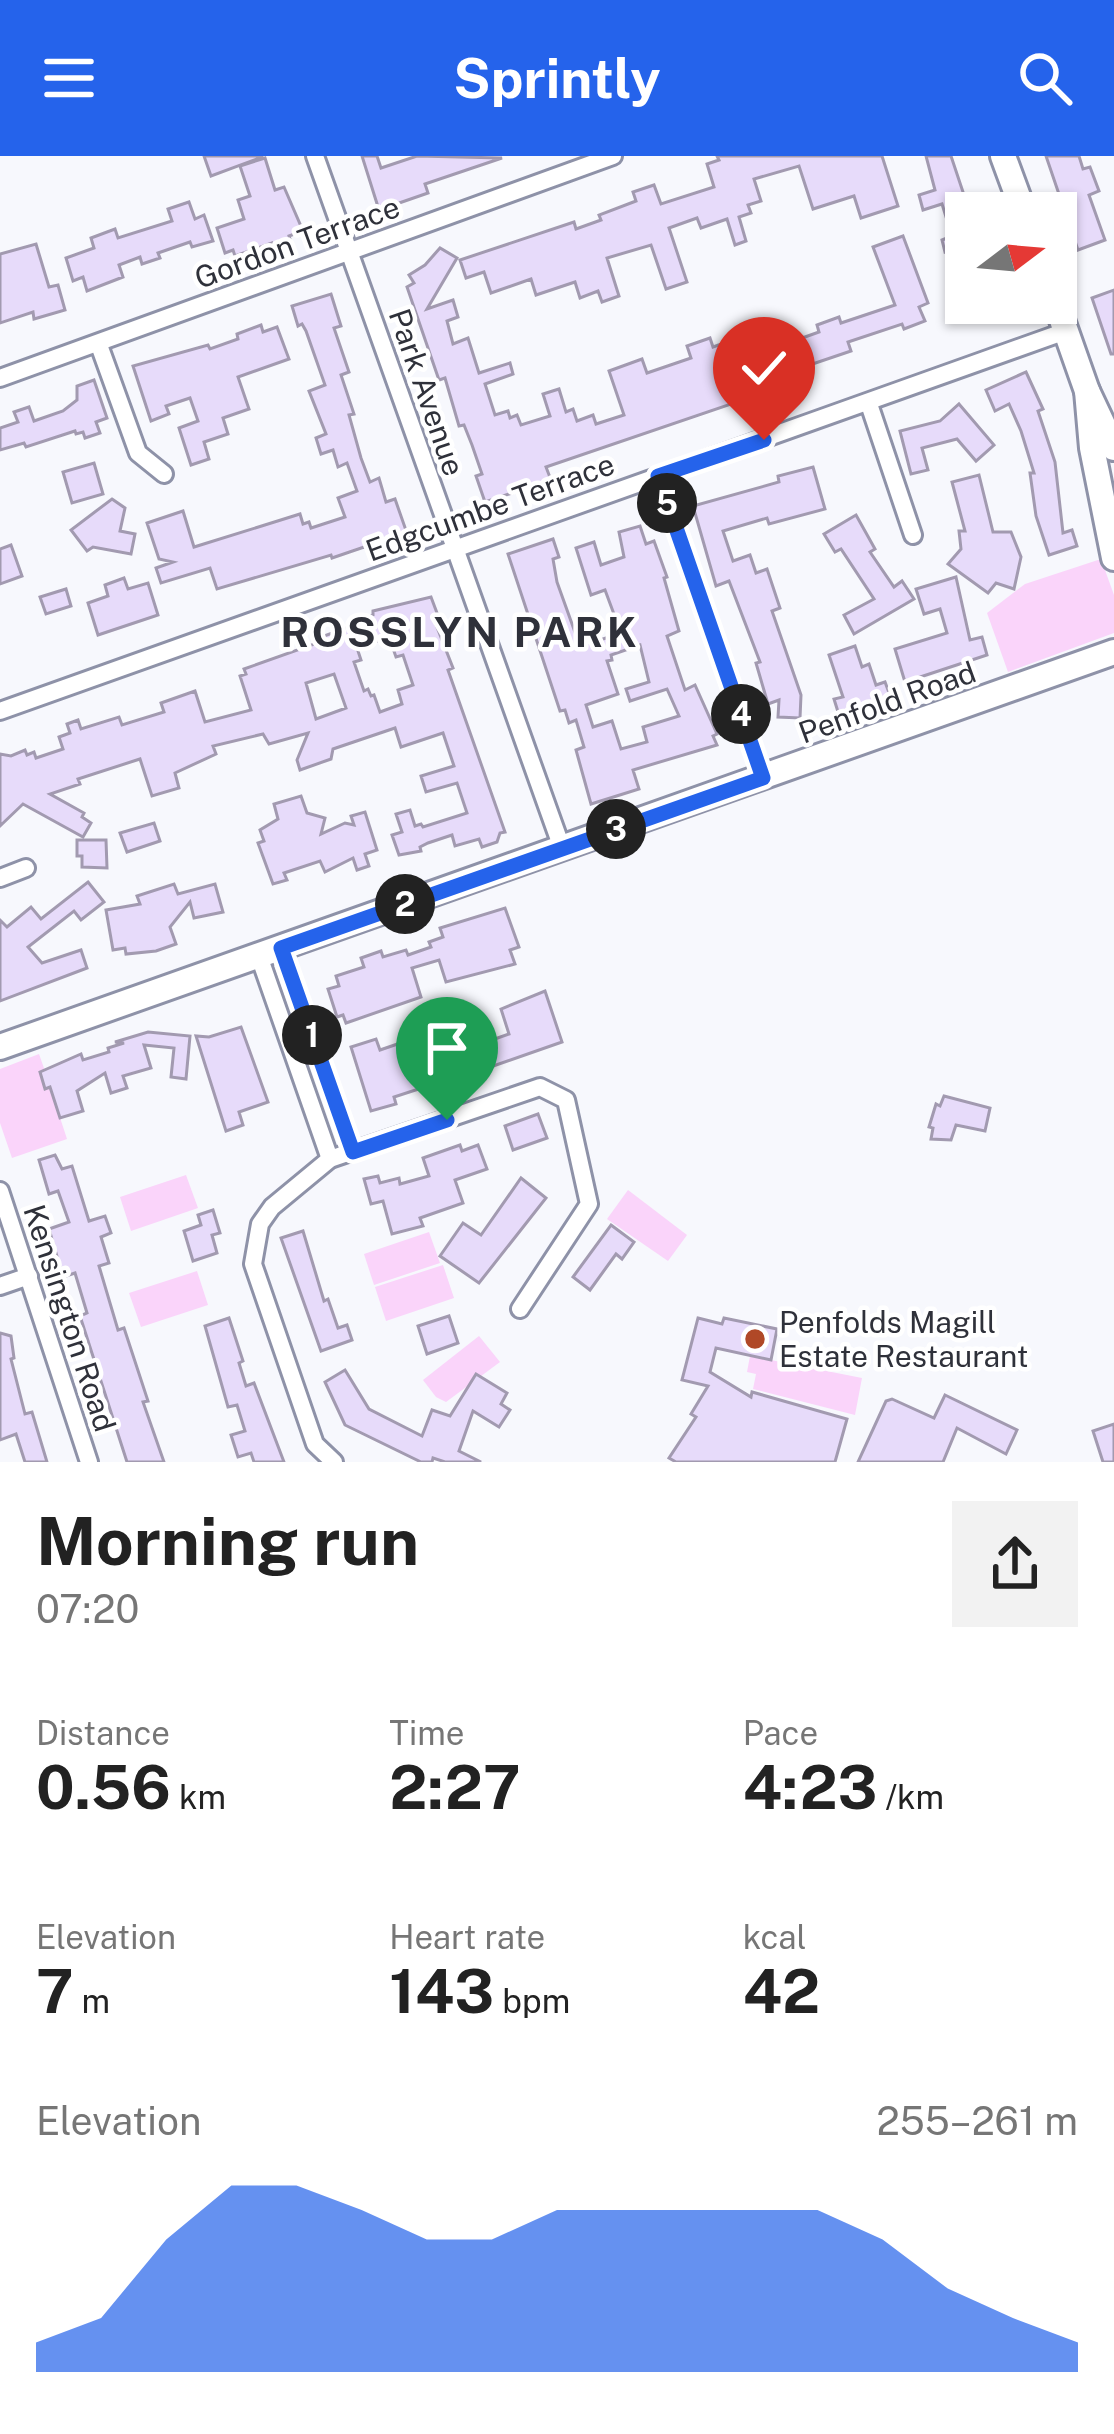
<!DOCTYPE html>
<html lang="en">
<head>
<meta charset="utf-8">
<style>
	:root { --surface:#fff; --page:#f2f2f2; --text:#222; --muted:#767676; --accent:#2563eb }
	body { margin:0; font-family:"Public Sans",sans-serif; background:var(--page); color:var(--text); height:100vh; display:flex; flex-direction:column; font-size:45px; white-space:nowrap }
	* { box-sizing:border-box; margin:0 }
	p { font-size:39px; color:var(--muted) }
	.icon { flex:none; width:66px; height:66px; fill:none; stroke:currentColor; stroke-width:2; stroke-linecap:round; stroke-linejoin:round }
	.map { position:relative; height:1306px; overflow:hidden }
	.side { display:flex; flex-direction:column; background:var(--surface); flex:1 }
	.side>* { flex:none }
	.needle { width:78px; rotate:74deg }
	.tools { position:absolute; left:945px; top:36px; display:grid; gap:24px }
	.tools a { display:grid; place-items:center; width:132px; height:132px; border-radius:0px; background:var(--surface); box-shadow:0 3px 9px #0004; font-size:60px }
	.pin { position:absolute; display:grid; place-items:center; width:102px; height:102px; color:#fff; margin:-123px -51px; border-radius:50% 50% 50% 0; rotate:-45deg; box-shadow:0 0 12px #0007 }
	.pin .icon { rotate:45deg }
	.km { position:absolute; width:60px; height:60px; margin:-30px; border-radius:50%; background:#222; color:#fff; font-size:33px; line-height:60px; text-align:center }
	.round { display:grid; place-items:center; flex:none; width:126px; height:126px; border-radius:0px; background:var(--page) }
	.summary { display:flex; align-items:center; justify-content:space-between; height:204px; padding:0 36px }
	h1 { font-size:66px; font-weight:700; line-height:90px }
	.metrics { display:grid; grid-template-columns:repeat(3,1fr); gap:18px; height:204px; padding:12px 36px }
	.metrics div { display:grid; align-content:center }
	.metrics b { font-size:60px; font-weight:700 }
	.metrics small { font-size:33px; font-weight:400 }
	.metrics p { font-size:33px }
	.chart { height:336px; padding:24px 36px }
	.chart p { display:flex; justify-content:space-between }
	.chart svg { width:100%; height:216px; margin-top:12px; fill:var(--accent); opacity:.7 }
	header { display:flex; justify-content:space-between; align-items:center; height:156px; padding:0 36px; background:var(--accent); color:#fff; font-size:54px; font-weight:700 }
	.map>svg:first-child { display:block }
	.green { fill:#fad4fa }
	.building { fill:#e7dbfa; stroke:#a29ab0; stroke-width:3; fill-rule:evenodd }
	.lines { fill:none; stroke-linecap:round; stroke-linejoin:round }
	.street-casing { stroke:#8e92a8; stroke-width:22 }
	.secondary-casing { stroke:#8e92a8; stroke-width:30 }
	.street { stroke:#fff; stroke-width:16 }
	.secondary { stroke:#fff; stroke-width:24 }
	.route-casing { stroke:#fff; stroke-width:24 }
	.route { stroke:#2563eb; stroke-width:15 }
	.poi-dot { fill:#b04827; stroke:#fff; stroke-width:4.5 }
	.labels { text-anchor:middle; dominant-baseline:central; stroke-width:9; stroke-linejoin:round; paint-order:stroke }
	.street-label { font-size:30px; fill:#2f313a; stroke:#fff }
	.poi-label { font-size:30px; fill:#2f313a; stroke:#fff; text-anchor:start }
	.district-label { font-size:42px; font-weight:bold; letter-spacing:3px; fill:#2f313a; stroke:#fff }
</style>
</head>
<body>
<header><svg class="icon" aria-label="menu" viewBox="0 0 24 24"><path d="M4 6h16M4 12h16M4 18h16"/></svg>Sprintly<svg class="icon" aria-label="search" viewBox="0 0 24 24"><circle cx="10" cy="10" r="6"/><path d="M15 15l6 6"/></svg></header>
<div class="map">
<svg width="1114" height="1306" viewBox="0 0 1114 1306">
	<rect width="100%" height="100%" fill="#f7f8fd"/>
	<!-- green -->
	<g class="green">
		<path d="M 1101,403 L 1114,439 L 1114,477 L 1008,516 L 987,457 L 1025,428 Z"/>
		<path d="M 39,898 L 45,915 L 40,917 L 45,932 L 50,931 L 67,983 L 12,1002 L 0,967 L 0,913 Z"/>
		<path d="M 186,1019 L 198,1052 L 131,1075 L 120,1041 Z"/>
		<path d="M 628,1034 L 687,1079 L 668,1105 L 607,1063 Z"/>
		<path d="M 429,1076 L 440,1107 L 374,1129 L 364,1098 Z"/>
		<path d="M 443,1109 L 454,1142 L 386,1165 L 375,1131 Z"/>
		<path d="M 197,1115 L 208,1149 L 141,1171 L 129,1137 Z"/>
		<path d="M 479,1180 L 500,1206 L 446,1246 L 436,1241 L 423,1224 Z"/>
		<path d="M 750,1200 L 862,1222 L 855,1259 L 753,1233 L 756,1218 L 747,1216 Z"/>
	</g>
	<!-- building -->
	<g class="building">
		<path d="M 204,0 L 262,0 L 262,1 L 211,20 Z"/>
		<path d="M 362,0 L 377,0 L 381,12 L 417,0 L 502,2 L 425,28 L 428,37 L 379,54 Z"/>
		<path d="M 717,0 L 882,0 L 898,50 L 861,62 L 854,40 L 813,53 L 799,10 L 754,23 L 761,45 L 748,49 L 751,57 L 739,61 L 746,85 L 735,89 L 727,63 L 701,72 L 697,62 L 669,72 L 687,126 L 666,133 L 651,89 L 607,102 L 619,140 L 602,146 L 598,135 L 580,142 L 575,126 L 536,139 L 531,123 L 491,137 L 484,116 L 466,122 L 460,104 L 574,66 L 576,73 L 601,64 L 599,59 L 636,45 L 633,36 L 654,29 L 661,48 L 714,31 L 707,8 L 719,4 Z"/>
		<path d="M 926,0 L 951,0 L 970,57 L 966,57 L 966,119 L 955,93 L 945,96 L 942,84 L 952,80 L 942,48 L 923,54 L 919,39 L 935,34 Z"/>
		<path d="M 1046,0 L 1079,0 L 1083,13 L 1090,11 L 1099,35 L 1089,39 L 1105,84 L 1078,94 Z"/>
		<path d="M 265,2 L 275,34 L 284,31 L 303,75 L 289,80 L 292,89 L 275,95 L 272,87 L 235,100 L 233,94 L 225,97 L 217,72 L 244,63 L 238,44 L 250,40 L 240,10 Z"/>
		<path d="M 189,46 L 195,63 L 204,59 L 213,85 L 192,91 L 190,86 L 158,97 L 160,102 L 142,108 L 140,101 L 119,109 L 123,121 L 87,135 L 83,121 L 73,125 L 66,102 L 94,92 L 91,82 L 115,73 L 118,82 L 172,65 L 168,53 Z"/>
		<path d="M 903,80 L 928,147 L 919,151 L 925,165 L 904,173 L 902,168 L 848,186 L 851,195 L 771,222 L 773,229 L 744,239 L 746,243 L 546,311 L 551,324 L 485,346 L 476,320 L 482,318 L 472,289 L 464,269 L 459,270 L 445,222 L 439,224 L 407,131 L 414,127 L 409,119 L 425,109 L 440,92 L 457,102 L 427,153 L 453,144 L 458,161 L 447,165 L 453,188 L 468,182 L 479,217 L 510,207 L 513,218 L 485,228 L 495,259 L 508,255 L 510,262 L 517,259 L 521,269 L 550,260 L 543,238 L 559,233 L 566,256 L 573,253 L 577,265 L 593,259 L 596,268 L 624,259 L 609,215 L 642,203 L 647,217 L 691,202 L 687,190 L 710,182 L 713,191 L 727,186 L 729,193 L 758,183 L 763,196 L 819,176 L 817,169 L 839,161 L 841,167 L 895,149 L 873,91 Z"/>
		<path d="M 36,88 L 49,131 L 58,129 L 65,154 L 34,163 L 33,156 L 0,167 L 0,98 Z"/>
		<path d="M 1114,134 L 1114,198 L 1111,198 L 1092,142 Z"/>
		<path d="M 331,138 L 341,170 L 334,172 L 349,216 L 341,219 L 354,258 L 349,259 L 361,302 L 370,326 L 379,322 L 386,346 L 395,343 L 408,380 L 368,395 L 367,390 L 332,402 L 331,399 L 217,433 L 210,412 L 161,427 L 156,412 L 173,406 L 159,403 L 147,367 L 183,355 L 194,391 L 300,358 L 303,368 L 309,366 L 311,372 L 345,361 L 338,342 L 357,335 L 347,307 L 338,311 L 333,294 L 321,298 L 316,282 L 326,278 L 309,235 L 325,229 L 306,175 L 302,168 L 298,170 L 292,150 Z"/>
		<path d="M 261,169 L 263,176 L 277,171 L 289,203 L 238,221 L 249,253 L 223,262 L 228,278 L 204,286 L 209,303 L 191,309 L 179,272 L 198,265 L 190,242 L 166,250 L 169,258 L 151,265 L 133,210 L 208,189 L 210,193 L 238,183 L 237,178 Z"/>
		<path d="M 1026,216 L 1043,253 L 1038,255 L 1055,306 L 1063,377 L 1072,374 L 1077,390 L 1049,399 L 1036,360 L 1030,317 L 1034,317 L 1021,275 L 1009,248 L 995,255 L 986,234 Z"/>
		<path d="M 94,224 L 107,262 L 96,266 L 100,277 L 85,282 L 83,276 L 76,278 L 75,275 L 26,291 L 24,287 L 0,294 L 0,272 L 18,266 L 14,256 L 29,251 L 34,265 L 63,255 L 77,244 L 77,230 Z"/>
		<path d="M 959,248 L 994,289 L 976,305 L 957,283 L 922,292 L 928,314 L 911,318 L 900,275 L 940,265 Z"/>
		<path d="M 94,307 L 103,338 L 72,347 L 63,316 Z"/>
		<path d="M 813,311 L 825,353 L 769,368 L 767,362 L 723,375 L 733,405 L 750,399 L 756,417 L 767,413 L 780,452 L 772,455 L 801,539 L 800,562 L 778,561 L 779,544 L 768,548 L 756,507 L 760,506 L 729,425 L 716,430 L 693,350 L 779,326 L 778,320 Z"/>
		<path d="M 979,319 L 993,376 L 1011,376 L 1021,401 L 1014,433 L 996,427 L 988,437 L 948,408 L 961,393 L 959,375 L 965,375 L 952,326 Z"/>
		<path d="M 112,343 L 125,352 L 120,375 L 135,378 L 131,398 L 93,391 L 87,395 L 71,374 Z"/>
		<path d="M 856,359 L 875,393 L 870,396 L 894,431 L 902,425 L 914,443 L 854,478 L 844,459 L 874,443 L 841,393 L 835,396 L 824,378 Z"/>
		<path d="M 640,370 L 646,388 L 654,385 L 667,421 L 664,422 L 679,475 L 667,480 L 685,534 L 695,529 L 717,578 L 713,580 L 717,589 L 633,614 L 639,633 L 591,648 L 576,594 L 584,591 L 576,564 L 569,567 L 565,554 L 560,555 L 508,398 L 553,383 L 559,401 L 553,403 L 557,426 L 576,479 L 587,475 L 591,487 L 621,477 L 605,434 L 591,439 L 576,392 L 594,386 L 601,409 L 624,401 L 619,376 ZM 640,489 L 649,526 L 626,533 L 630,545 L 667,533 L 679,560 L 643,571 L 647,586 L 621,593 L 612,565 L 593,571 L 586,549 L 618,538 L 607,505 L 612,504 L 611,499 Z"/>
		<path d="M 11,389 L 22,420 L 0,428 L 0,393 Z"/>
		<path d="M 956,421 L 970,484 L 982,481 L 987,499 L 905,526 L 895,493 L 947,477 L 940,453 L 924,458 L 916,433 Z"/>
		<path d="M 124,422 L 128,433 L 148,427 L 158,459 L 98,479 L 88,447 L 108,440 L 105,429 Z"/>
		<path d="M 66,433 L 71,450 L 46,458 L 40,441 Z"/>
		<path d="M 431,441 L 440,465 L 435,466 L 453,512 L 448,514 L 505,676 L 500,677 L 497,686 L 482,691 L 479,683 L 455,690 L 452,679 L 428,687 L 420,691 L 421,695 L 399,699 L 392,679 L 402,676 L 396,658 L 410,654 L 415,670 L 421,668 L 423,671 L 467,657 L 457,627 L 426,636 L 421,620 L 454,610 L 443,577 L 401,591 L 395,572 L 333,593 L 331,603 L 300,614 L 297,604 L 308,577 L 269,588 L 263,578 L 213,590 L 216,598 L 175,617 L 179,632 L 152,640 L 140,603 L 78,623 L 80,628 L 50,638 L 84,657 L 82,661 L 91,667 L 83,681 L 23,648 L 0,670 L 0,598 L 11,600 L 25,594 L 27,599 L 34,596 L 36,602 L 63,593 L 59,581 L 70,577 L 67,568 L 78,564 L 81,573 L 119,561 L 122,569 L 164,556 L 161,547 L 195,535 L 205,566 L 251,554 L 240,520 L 246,518 L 244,513 L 323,485 L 321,481 L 352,470 L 351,467 L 373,459 L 373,455 ZM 389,481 L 396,501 L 403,499 L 413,529 L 398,534 L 402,548 L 380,556 L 374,539 L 371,540 L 368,533 L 364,535 L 354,506 L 361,504 L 357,492 ZM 334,518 L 346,552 L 316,563 L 306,527 Z"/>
		<path d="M 855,490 L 862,511 L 869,508 L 876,529 L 885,526 L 891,542 L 839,559 L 834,543 L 843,541 L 829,499 Z"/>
		<path d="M 301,640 L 307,657 L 325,662 L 321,678 L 345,667 L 354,669 L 351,660 L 365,656 L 377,694 L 365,698 L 369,710 L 357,714 L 353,702 L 325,716 L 320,705 L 284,717 L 287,724 L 273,728 L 258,687 L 264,685 L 260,674 L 278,663 L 274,648 Z"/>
		<path d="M 154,667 L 160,685 L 127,696 L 120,677 Z"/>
		<path d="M 77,684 L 106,684 L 107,712 L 82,711 L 82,700 L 77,700 Z"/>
		<path d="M 88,726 L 104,746 L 81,764 L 74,755 L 28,791 L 42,807 L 81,794 L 87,812 L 0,845 L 0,764 L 7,771 L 31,751 L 41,763 Z"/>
		<path d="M 174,728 L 178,738 L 215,728 L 223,756 L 194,762 L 190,746 L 170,771 L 176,788 L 156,795 L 126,798 L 125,792 L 113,794 L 106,754 L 140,748 L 137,740 Z"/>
		<path d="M 505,752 L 519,791 L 510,794 L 515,808 L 446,826 L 439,804 L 412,812 L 421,841 L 346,867 L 343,859 L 337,861 L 328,833 L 339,830 L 336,820 L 364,811 L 361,802 L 381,795 L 383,801 L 406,794 L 408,799 L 431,791 L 429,786 L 443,781 L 440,772 Z"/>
		<path d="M 545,835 L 562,886 L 459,922 L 435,856 L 456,848 L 472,891 L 509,878 L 501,853 Z"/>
		<path d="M 241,871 L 268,946 L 239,956 L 243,969 L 226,975 L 196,880 L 209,881 Z"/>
		<path d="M 148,876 L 190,880 L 186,923 L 171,921 L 174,892 L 144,889 L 151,912 L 123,920 L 127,932 L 111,937 L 105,917 L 77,935 L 83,955 L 60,962 L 50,931 L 45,933 L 40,916 L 81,898 L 83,904 L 109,896 L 108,892 L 124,887 L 115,886 Z"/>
		<path d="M 418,881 L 434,928 L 394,941 L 396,948 L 371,955 L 351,891 L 376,883 L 380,894 Z"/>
		<path d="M 944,940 L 990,952 L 985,975 L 956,969 L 951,984 L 931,983 L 933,972 L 929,971 L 936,948 L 940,950 Z"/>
		<path d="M 538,958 L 547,982 L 513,994 L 505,970 Z"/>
		<path d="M 460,989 L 462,995 L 478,989 L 487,1013 L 455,1024 L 463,1047 L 420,1062 L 423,1070 L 392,1078 L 383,1045 L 371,1048 L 364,1023 L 378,1020 L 380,1027 L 399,1022 L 400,1028 L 429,1020 L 423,1002 Z"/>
		<path d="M 55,999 L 62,1013 L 72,1010 L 89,1065 L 105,1060 L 111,1077 L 101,1081 L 109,1107 L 99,1110 L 118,1174 L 124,1172 L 148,1245 L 143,1246 L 164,1306 L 127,1306 L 80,1160 L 87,1157 L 75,1117 L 63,1121 L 49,1073 L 69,1066 L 58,1035 L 49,1038 L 39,1004 Z"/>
		<path d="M 521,1022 L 546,1042 L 479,1127 L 440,1100 L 463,1067 L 481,1079 Z"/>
		<path d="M 213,1054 L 220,1077 L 212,1079 L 217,1097 L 193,1105 L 184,1075 L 201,1069 L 198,1059 Z"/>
		<path d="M 611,1069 L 634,1086 L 622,1103 L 616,1098 L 590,1134 L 573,1121 Z"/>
		<path d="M 303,1075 L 324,1145 L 328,1143 L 338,1172 L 347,1169 L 352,1184 L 321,1195 L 281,1082 Z"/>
		<path d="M 449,1160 L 458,1187 L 427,1198 L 418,1170 Z"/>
		<path d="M 229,1162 L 243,1205 L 239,1207 L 246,1230 L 254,1227 L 284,1306 L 254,1306 L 251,1297 L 238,1301 L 231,1279 L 245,1275 L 237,1249 L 228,1251 L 205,1170 Z"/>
		<path d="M 698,1162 L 722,1168 L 724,1162 L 777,1173 L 771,1204 L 716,1192 L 710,1216 L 751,1241 L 752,1236 L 847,1263 L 835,1306 L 676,1306 L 669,1302 L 696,1261 L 691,1258 L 708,1230 L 682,1224 Z"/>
		<path d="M 0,1177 L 11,1180 L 14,1202 L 11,1203 L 25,1258 L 32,1256 L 47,1306 L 25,1306 L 16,1278 L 0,1284 Z"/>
		<path d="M 345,1214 L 369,1253 L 422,1280 L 432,1254 L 450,1260 L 476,1218 L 507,1237 L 501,1248 L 510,1254 L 499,1271 L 473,1255 L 459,1295 L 481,1306 L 445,1306 L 433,1302 L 432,1306 L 421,1306 L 345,1269 L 325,1226 Z"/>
		<path d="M 945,1239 L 1017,1274 L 1006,1298 L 957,1272 L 943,1306 L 858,1306 L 886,1245 L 892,1243 L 934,1262 Z"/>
		<path d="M 1114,1268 L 1114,1306 L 1103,1306 L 1093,1275 Z"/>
	</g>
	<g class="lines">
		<defs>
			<g id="street">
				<path d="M 315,0 L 562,692"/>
				<path d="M 99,189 L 138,297 L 164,318"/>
				<path d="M 0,222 L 613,0"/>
				<path d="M 869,248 L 913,379"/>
				<path d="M 658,320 L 763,621"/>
				<path d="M 0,555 L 1066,175"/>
				<path d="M 0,722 L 26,712"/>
				<path d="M 281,792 L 353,996"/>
				<path d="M 259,800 L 330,1003"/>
				<path d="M 0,1035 L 89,1306"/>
				<path d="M 0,1130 L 29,1120"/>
				<path d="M 334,1306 L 315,1288 L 253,1108 L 260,1068 L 272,1051 L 330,1003 L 540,931 L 566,944 L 589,1048 L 520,1153"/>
			</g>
			<g id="secondary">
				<path d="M 1003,0 L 1024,57"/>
				<path d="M 1056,147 L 1087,235 L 1114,292"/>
				<path d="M 1087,235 L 1092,292 L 1114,402"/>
				<path d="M 0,891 L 1114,496"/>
			</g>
		</defs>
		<!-- street casing -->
		<use href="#street" class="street-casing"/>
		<!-- secondary casing -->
		<use href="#secondary" class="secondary-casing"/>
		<!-- street -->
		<use href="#street" class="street"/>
		<!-- secondary -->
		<use href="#secondary" class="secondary"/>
	</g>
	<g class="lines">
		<defs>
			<path id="route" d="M 447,964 L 353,996 L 281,792 L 763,622 L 658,320 L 764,284"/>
		</defs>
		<!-- route casing -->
		<use href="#route" class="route-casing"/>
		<!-- route -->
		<use href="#route" class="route"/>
	</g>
	<!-- markers -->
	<circle class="poi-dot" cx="755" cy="1183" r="12"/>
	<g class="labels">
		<!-- street labels -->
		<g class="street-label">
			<text transform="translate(297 86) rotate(-20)">Gordon Terrace</text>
			<text transform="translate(427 236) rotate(71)">Park Avenue</text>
			<text transform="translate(490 351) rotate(-20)">Edgcumbe Terrace</text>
			<text transform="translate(887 546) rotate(-20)">Penfold Road</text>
			<text transform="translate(70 1162) rotate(72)">Kensington Road</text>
		</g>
		<!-- poi labels -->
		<g class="poi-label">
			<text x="779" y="1166">Penfolds Magill<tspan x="779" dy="34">Estate Restaurant</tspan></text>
		</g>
		<!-- district labels -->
		<g class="district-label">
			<text x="460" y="475">ROSSLYN PARK</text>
		</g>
	</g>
</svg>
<div class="tools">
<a><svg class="needle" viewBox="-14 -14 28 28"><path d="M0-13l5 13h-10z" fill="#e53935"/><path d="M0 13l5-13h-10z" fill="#767676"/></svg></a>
</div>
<div class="pin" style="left:447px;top:964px;background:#1e9e55"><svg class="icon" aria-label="arrive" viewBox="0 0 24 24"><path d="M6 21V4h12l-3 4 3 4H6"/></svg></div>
<div class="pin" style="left:764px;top:284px;background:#d93025"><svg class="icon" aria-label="check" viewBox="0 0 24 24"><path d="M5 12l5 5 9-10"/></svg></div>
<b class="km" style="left:312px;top:879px">1</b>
<b class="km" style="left:405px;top:748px">2</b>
<b class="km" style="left:616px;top:673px">3</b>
<b class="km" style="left:741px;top:558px">4</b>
<b class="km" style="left:667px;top:347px">5</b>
</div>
<section class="side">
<div class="summary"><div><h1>Morning run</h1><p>07:20</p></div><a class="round"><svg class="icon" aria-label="share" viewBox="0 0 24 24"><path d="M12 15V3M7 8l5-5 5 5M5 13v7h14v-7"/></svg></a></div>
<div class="metrics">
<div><p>Distance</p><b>0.56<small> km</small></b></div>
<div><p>Time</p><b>2:27</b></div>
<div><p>Pace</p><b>4:23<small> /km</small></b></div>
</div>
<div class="metrics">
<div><p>Elevation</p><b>7<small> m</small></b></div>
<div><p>Heart rate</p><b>143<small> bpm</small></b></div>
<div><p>kcal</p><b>42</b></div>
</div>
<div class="chart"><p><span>Elevation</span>255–261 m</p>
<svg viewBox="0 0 160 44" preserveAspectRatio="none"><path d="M0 44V38L10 33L20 17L30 6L40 6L50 11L60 17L70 17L80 11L90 11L100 11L110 11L120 11L130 17L140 27L150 33L160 38V44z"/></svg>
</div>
</section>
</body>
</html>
